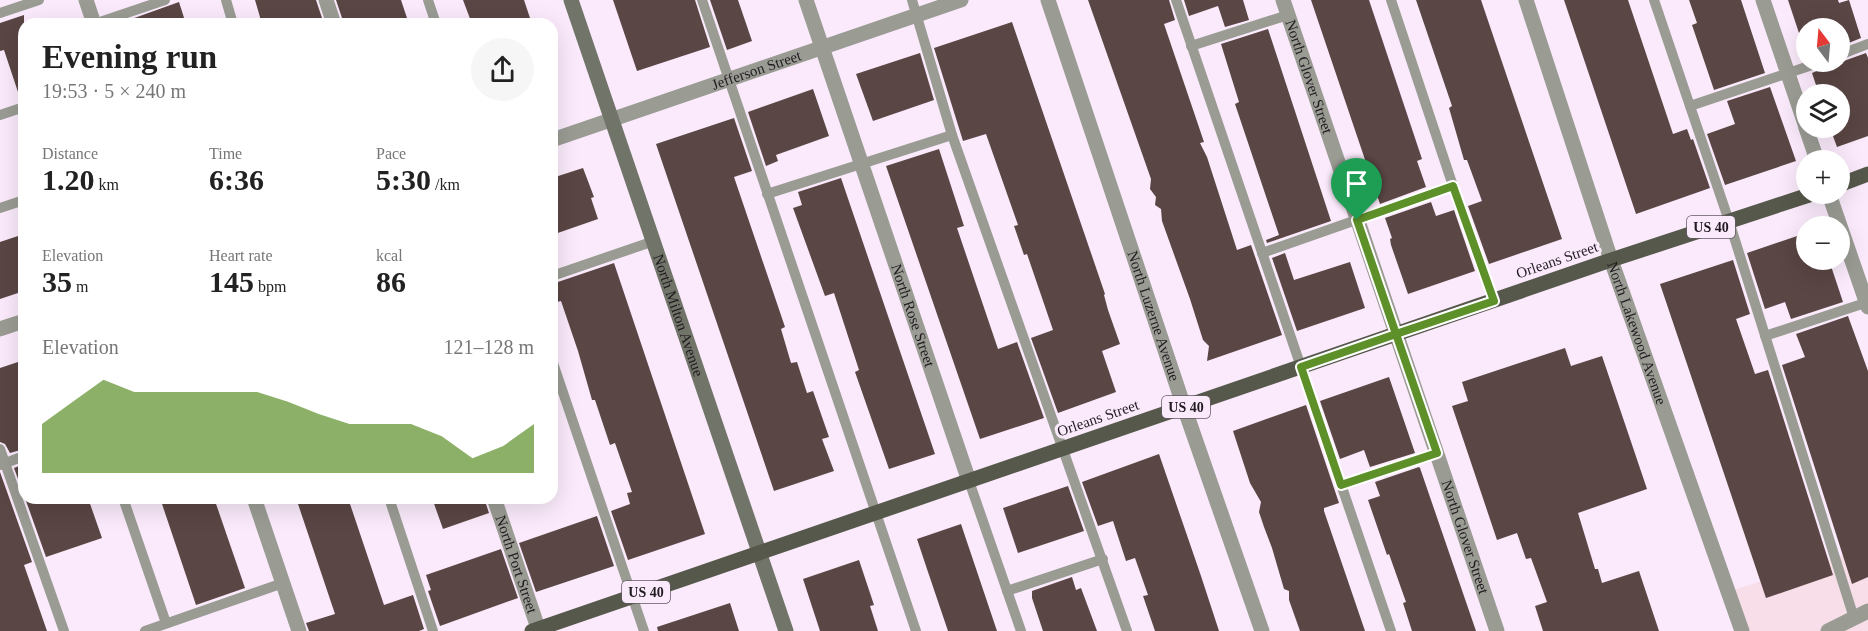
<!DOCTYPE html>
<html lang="en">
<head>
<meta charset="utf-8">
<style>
	:root { --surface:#fff; --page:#f6f6f6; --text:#222; --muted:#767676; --accent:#5d9029 }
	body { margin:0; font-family:Georgia,serif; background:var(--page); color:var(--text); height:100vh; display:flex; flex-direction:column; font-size:22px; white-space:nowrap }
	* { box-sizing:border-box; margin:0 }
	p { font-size:20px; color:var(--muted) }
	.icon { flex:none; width:33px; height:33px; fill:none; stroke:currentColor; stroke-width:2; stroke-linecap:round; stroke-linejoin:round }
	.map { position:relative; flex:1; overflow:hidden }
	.side { position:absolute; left:18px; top:18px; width:540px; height:486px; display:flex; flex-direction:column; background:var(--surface); border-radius:18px; box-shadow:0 6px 24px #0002 }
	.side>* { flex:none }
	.needle { width:39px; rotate:344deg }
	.controls { position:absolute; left:1796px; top:18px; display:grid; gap:12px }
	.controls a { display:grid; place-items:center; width:54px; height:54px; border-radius:50%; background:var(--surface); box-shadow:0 6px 24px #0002; font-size:30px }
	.pin { position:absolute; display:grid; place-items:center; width:51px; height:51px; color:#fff; margin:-62px -26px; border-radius:50% 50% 50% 0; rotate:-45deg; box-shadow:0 0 6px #0007 }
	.pin .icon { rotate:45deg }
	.round { display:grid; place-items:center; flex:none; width:63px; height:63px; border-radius:32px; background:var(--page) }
	.overview { display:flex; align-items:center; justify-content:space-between; height:102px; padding:0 24px }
	h1 { font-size:33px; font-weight:600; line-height:45px }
	.metrics { display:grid; grid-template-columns:repeat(3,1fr); gap:9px; height:102px; padding:6px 24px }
	.metrics div { display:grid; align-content:center }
	.metrics b { font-size:30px; font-weight:600 }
	.metrics small { font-size:16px; font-weight:400 }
	.metrics p { font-size:16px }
	.chart { height:168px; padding:12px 24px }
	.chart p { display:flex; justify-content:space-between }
	.chart svg { width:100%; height:108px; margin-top:6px; fill:var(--accent); opacity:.7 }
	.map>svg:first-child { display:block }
	.commercial { fill:#f7dee9 }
	.building { fill:#5a4644 }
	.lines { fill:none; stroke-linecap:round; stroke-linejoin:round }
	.lane { stroke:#9a9c94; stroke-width:10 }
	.street { stroke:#9a9c94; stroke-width:15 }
	.secondary { stroke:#717468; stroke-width:15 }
	.primary { stroke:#55584a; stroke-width:15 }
	.route-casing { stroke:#fff; stroke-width:12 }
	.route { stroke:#5d9029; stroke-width:8 }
	.labels { text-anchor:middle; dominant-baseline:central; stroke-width:6; stroke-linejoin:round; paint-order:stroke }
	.shield { fill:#faeafb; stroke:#625962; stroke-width:1.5 }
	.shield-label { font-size:14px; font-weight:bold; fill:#211b21 }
	.street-label { font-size:15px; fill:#211b21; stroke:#faeafb }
</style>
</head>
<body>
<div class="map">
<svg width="1868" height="631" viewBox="0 0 1868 631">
	<rect width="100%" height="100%" fill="#faeafb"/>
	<!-- commercial -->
	<path class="commercial" d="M 1868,381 L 1868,631 L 1737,631 L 1724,593 L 1859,550 Z"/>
	<!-- building -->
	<g class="building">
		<path d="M 255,0 L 316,0 L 324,24 L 262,24 Z"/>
		<path d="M 336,0 L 401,0 L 409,24 L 344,24 Z"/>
		<path d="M 463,0 L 524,0 L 532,24 L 472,24 Z"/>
		<path d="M 613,0 L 695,0 L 710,47 L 637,71 Z"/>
		<path d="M 710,0 L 738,0 L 752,41 L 727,50 Z"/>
		<path d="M 1088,0 L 1169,0 L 1175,20 L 1164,24 L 1204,142 L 1200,143 L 1207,157 L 1237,250 L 1251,245 L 1282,335 L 1207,361 L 1209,346 L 1203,340 L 1190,299 L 1162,221 L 1161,209 L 1155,205 L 1156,197 L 1150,189 L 1151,179 Z"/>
		<path d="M 1184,0 L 1243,0 L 1249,20 L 1225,27 L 1218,6 L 1189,16 Z"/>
		<path d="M 1311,0 L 1369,0 L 1422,159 L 1417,161 L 1426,187 L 1380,204 Z"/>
		<path d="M 1416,0 L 1481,0 L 1562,239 L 1489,264 L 1468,206 L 1482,201 L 1467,160 L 1464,160 L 1449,108 L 1452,106 Z"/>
		<path d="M 1564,0 L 1628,0 L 1673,134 L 1687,129 L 1691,140 L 1693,139 L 1710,188 L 1636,214 Z"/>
		<path d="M 1689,0 L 1741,0 L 1765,73 L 1714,90 L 1692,25 L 1697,23 Z"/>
		<path d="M 1788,0 L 1838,0 L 1839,3 L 1849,0 L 1861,38 L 1839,47 L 1839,28 L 1806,28 L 1806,54 Z"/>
		<path d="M 179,2 L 186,24 L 126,24 L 126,21 Z"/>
		<path d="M 24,15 L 24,97 L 20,98 L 4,50 L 0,51 L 0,23 Z"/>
		<path d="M 1012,22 L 1105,294 L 1104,295 L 1108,310 L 1120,344 L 1102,351 L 1116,392 L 1058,413 L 1031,338 L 1053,330 L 1027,254 L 1024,255 L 1014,226 L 1018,225 L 986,134 L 963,141 L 934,48 Z"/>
		<path d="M 1268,29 L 1331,221 L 1267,243 L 1266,240 L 1279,235 L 1235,104 L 1239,102 L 1221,44 Z"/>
		<path d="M 920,53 L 934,100 L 873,121 L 856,74 Z"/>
		<path d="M 1866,53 L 1868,58 L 1868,136 L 1837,147 L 1830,128 L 1839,128 L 1839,94 L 1819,94 L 1812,73 L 1826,67 L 1828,62 L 1841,62 Z"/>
		<path d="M 1770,87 L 1796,161 L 1725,185 L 1707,134 L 1735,124 L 1727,101 Z"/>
		<path d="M 813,89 L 829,136 L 776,155 L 778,161 L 766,166 L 748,112 Z"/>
		<path d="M 734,118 L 752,171 L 734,177 L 785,327 L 781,329 L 791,363 L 797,362 L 807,393 L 813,391 L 829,437 L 822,439 L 834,471 L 774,491 L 656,144 Z"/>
		<path d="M 939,149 L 964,226 L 957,228 L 998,349 L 1017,342 L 1044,418 L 980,439 L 886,166 Z"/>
		<path d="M 583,168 L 594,197 L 591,198 L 598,219 L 552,235 L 552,178 Z"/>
		<path d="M 841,178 L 935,454 L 889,469 L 855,372 L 859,370 L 834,293 L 825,296 L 793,208 L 802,205 L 798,192 Z"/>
		<path d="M 1431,202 L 1436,216 L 1454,210 L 1475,271 L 1408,294 L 1391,245 L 1390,239 L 1392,238 L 1385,218 Z"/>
		<path d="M 1806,233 L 1806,260 L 1829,260 L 1843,302 L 1791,319 L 1785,302 L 1765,309 L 1747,253 Z"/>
		<path d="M 24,234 L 24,291 L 0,299 L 0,242 Z"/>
		<path d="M 1285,253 L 1294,280 L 1350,262 L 1365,308 L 1297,331 L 1272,258 Z"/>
		<path d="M 1733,260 L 1750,314 L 1736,319 L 1755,374 L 1768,370 L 1833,575 L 1766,598 L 1660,284 Z"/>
		<path d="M 614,263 L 705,534 L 628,560 L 611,511 L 630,504 L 627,493 L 632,492 L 615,443 L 610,445 L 595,400 L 592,400 L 578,351 L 561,301 L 557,302 L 552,287 L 552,284 Z"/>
		<path d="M 1848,316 L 1868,371 L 1868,577 L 1852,584 L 1782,365 L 1805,357 L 1796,334 Z"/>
		<path d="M 1565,348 L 1571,366 L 1602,356 L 1647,489 L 1578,513 L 1595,569 L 1598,569 L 1602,583 L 1639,571 L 1659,631 L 1543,631 L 1535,606 L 1547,602 L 1531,558 L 1526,559 L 1517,533 L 1497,540 L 1452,406 L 1468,401 L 1462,382 Z"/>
		<path d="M 24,360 L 24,449 L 10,453 L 5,444 L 0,442 L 0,368 Z"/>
		<path d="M 1389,377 L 1415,453 L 1370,467 L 1364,450 L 1340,459 L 1320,401 Z"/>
		<path d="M 1306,405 L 1339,503 L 1324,508 L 1324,511 L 1365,631 L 1300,631 L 1289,600 L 1289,591 L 1284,589 L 1272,548 L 1264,527 L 1259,512 L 1261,502 L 1250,483 L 1233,431 Z"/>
		<path d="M 1159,454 L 1201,576 L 1219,631 L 1155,631 L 1143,596 L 1148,595 L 1135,558 L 1126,561 L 1113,521 L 1098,526 L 1082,482 Z"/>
		<path d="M 24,464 L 24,495 L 14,468 Z"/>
		<path d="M 1419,467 L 1420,468 L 1476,631 L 1412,631 L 1403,603 L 1406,602 L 1389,554 L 1387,555 L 1368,500 L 1380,496 L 1375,482 Z"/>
		<path d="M 0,472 L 32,562 L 24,565 L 47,631 L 0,631 Z"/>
		<path d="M 1068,486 L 1084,531 L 1018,553 L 1003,508 Z"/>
		<path d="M 25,498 L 88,498 L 102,538 L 46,557 Z"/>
		<path d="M 160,498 L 214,498 L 245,588 L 196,605 Z"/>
		<path d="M 296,498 L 348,498 L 384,605 L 413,595 L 424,629 L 419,631 L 309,631 L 306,623 L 335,614 Z"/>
		<path d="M 432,498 L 484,498 L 489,513 L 443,529 Z"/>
		<path d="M 597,516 L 614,566 L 536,592 L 519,543 Z"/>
		<path d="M 961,524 L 966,539 L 997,631 L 948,631 L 928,572 L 917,539 Z"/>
		<path d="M 501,549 L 518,598 L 440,626 L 428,591 L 431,590 L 426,575 Z"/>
		<path d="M 859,560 L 874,605 L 870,606 L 878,631 L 820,631 L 803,579 Z"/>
		<path d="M 1072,577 L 1076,590 L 1081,588 L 1097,631 L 1043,631 L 1032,598 L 1032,591 Z"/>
		<path d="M 730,603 L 739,631 L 658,631 L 657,627 Z"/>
	</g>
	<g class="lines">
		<!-- lane -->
		<g class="lane">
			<path d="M 226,0 L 233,24"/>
			<path d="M 428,0 L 436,24"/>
			<path d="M 702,0 L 916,631"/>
			<path d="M 912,0 L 952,135 L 1127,631"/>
			<path d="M 1176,0 L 1391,631"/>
			<path d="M 1391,0 L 1453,186 L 1494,301"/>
			<path d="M 1654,0 L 1729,221 L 1854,618"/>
			<path d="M 0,13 L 39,0"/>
			<path d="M 94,24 L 165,0"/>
			<path d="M 1191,46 L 1288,15"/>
			<path d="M 1839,55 L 1868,44"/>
			<path d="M 1690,106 L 1821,62"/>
			<path d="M 0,115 L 24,107"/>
			<path d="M 767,194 L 952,135"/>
			<path d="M 0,208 L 24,200"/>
			<path d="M 1262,253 L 1453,186"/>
			<path d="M 552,276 L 654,241"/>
			<path d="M 1765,336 L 1868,302"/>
			<path d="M 552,360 L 644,631"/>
			<path d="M 0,449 L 64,631"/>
			<path d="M 0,465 L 24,456"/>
			<path d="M 969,481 L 1021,631"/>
			<path d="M 1341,485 L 1437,453"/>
			<path d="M 123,498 L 166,623"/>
			<path d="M 389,498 L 433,631"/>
			<path d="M 1007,591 L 1103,559"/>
			<path d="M 145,631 L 283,583"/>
		</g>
		<!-- street -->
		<g class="street">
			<path d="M 86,0 L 94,24"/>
			<path d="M 326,0 L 334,24"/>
			<path id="s1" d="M 806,0 L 969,481"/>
			<path id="s2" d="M 1048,0 L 1184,407 L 1262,631"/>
			<path id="s3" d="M 1283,0 L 1497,631"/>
			<path id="s4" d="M 1526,0 L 1611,260 L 1742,631"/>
			<path d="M 1763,0 L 1806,127"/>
			<path d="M 1806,128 L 1817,160"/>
			<path id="s5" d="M 552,140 L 961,0"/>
			<path d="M 1829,194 L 1868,307"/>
			<path d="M 0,329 L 24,321"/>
			<path d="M 254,498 L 299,631"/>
			<path id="s6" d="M 494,498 L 539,631"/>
			<path d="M 1828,631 L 1868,611"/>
		</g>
		<!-- secondary -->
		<path class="secondary" id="s7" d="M 571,0 L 786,631"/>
		<!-- primary -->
		<g class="primary">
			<path d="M 1839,185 L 1868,174"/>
			<path d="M 532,631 L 1611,260 L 1812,194"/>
		</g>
	</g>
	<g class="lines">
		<defs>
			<path id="route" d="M 1357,220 L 1396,334 L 1301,367 L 1341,485 L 1437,453 L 1396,334 L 1494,301 L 1453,186 L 1357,220"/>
		</defs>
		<!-- route casing -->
		<use href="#route" class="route-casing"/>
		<!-- route -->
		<use href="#route" class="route"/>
	</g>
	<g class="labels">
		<!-- shield labels -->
		<g class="shield">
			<rect x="1687" y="216" width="48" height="22" rx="4.5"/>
			<rect x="1162" y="396" width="48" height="22" rx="4.5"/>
			<rect x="622" y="581" width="48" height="22" rx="4.5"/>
		</g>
		<g class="shield-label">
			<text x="1711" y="227">US 40</text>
			<text x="1186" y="407">US 40</text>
			<text x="646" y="592">US 40</text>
		</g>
		<!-- street labels -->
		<g class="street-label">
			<text stroke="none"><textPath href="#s5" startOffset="216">Jefferson Street</textPath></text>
			<text stroke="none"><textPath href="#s3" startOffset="81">North Glover Street</textPath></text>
			<text transform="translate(1557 260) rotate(-19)">Orleans Street</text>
			<text stroke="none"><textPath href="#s7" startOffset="333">North Milton Avenue</textPath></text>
			<text stroke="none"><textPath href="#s1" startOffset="333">North Rose Street</textPath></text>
			<text stroke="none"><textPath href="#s2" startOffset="333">North Luzerne Avenue</textPath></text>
			<text stroke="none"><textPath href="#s4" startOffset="351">North Lakewood Avenue</textPath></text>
			<text transform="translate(1098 418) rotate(-19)">Orleans Street</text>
			<text stroke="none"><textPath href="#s3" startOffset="567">North Glover Street</textPath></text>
			<text stroke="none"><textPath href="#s6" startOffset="70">North Port Street</textPath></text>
		</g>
	</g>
</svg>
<div class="controls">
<a><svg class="needle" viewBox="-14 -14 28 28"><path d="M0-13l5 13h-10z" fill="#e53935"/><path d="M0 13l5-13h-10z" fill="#767676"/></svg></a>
<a><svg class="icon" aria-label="layers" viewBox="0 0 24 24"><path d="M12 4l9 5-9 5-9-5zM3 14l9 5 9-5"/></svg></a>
<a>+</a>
<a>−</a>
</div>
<div class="pin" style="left:1357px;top:220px;background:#1e9e55"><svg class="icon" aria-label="arrive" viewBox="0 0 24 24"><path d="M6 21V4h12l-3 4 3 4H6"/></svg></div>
<section class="side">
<div class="overview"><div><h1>Evening run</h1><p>19:53 · 5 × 240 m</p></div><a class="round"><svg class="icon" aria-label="share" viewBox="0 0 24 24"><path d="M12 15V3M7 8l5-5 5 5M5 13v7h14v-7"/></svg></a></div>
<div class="metrics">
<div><p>Distance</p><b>1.20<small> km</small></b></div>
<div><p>Time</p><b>6:36</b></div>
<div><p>Pace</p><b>5:30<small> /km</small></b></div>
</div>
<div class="metrics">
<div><p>Elevation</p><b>35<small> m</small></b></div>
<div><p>Heart rate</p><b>145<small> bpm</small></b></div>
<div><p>kcal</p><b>86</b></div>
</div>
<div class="chart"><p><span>Elevation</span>121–128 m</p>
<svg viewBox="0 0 160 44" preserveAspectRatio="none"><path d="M0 44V24L10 15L20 6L30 11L40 11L50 11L60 11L70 11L80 15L90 20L100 24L110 24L120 24L130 29L140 38L150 33L160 24V44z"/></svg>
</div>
</section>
</div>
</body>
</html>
